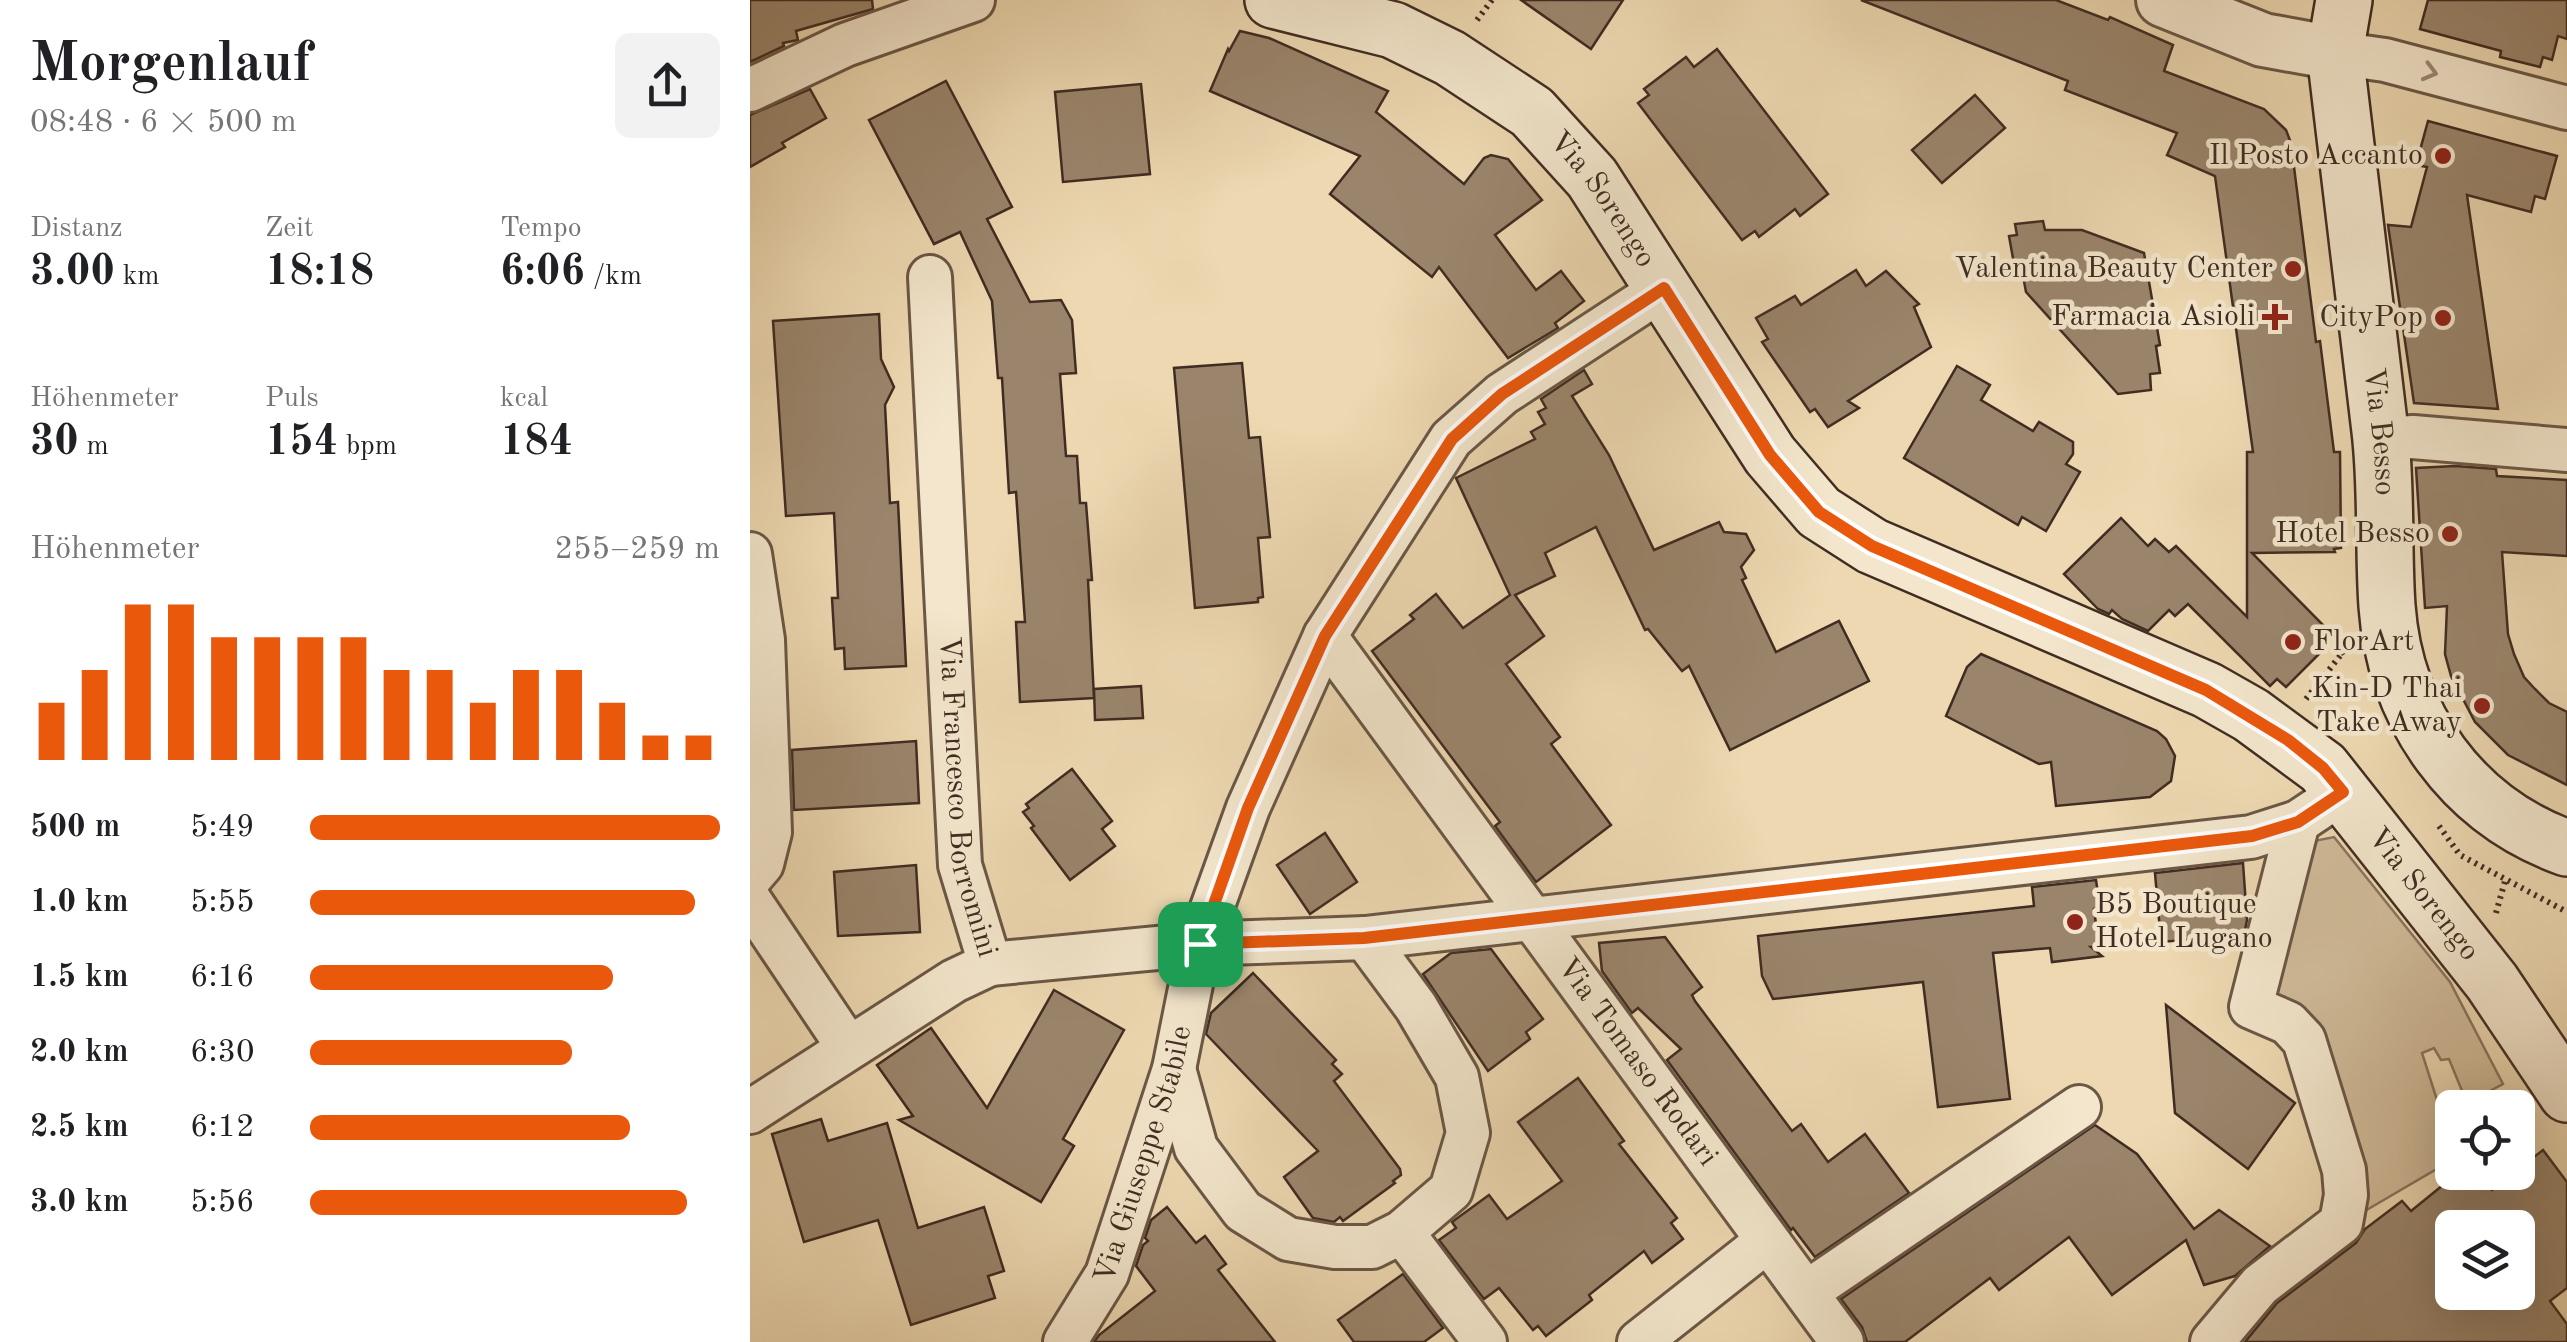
<!DOCTYPE html>
<html lang="de">
<head>
<meta charset="utf-8">
<style>
	:root { --surface:#fff; --page:#f2f2f2; --text:#202124; --muted:#757577; --accent:#ea580c }
	body { margin:0; font-family:"Old Standard TT",serif; background:var(--page); color:var(--text); height:100vh; display:flex; flex-direction:column; font-size:38px; white-space:nowrap }
	* { box-sizing:border-box; margin:0 }
	p { font-size:32px; color:var(--muted) }
	.icon { flex:none; width:55px; height:55px; fill:none; stroke:currentColor; stroke-width:2; stroke-linecap:round; stroke-linejoin:round }
	.map { position:relative; flex:1; overflow:hidden }
	.panel { display:flex; flex-direction:column; background:var(--surface); width:750px }
	.panel>* { flex:none }
	.tools { position:absolute; left:1685px; top:1090px; display:grid; gap:20px }
	.tools a { display:grid; place-items:center; width:100px; height:100px; border-radius:15px; background:var(--surface); box-shadow:0 10px 40px #0002; font-size:50px }
	.pin { position:absolute; display:grid; place-items:center; width:85px; height:85px; color:#fff; margin:-42px; border-radius:20px; box-shadow:0 5px 15px #0006 }
	.round { display:grid; place-items:center; flex:none; width:105px; height:105px; border-radius:15px; background:var(--page) }
	.summary { display:flex; align-items:center; justify-content:space-between; height:170px; padding:0 30px }
	h1 { font-size:55px; font-weight:700; line-height:75px }
	.stats { display:grid; grid-template-columns:repeat(3,1fr); gap:15px; height:170px; padding:10px 30px }
	.stats div { display:grid; align-content:center }
	.stats b { font-size:42px; font-weight:700 }
	.stats small { font-size:28px; font-weight:400 }
	.stats p { font-size:28px }
	.chart { height:280px; padding:20px 30px }
	.chart p { display:flex; justify-content:space-between }
	.chart svg { width:100%; height:180px; margin-top:10px; stroke:var(--accent); stroke-width:6 }
	ul { padding:0 30px; list-style:none; font-size:32px }
	li { display:grid; grid-template-columns:160px 120px 1fr; align-items:center; height:75px }
	li i { height:25px; border-radius:12px; background:var(--accent) }
	main { display:flex; flex:1; min-height:0 }
	.map>svg:first-child { display:block }
	.green { fill:#d0bb99; stroke:#88745e; stroke-width:2.5 }
	.building { fill:#9a856c; stroke:#402c22; stroke-width:2.5; fill-rule:evenodd }
	.lines { fill:none; stroke-linecap:round; stroke-linejoin:round }
	.minor-casing { stroke:#6b5746; stroke-width:48 }
	.tertiary-casing { stroke:#6b5746; stroke-width:58 }
	.secondary-casing { stroke:#402c22; stroke-width:60 }
	.path { stroke:#402c22; stroke-width:6; stroke-dasharray:2.5 5; stroke-linecap:butt }
	.minor { stroke:#f3e6cc; stroke-width:42 }
	.tertiary { stroke:#f3e6cc; stroke-width:52 }
	.secondary { stroke:#f3e6cc; stroke-width:55 }
	.oneway { stroke:#9a8977 }
	.route-casing { stroke:#fff; stroke-width:20 }
	.route { stroke:#ea580c; stroke-width:12 }
	.poi-dot { fill:#8f2418; stroke:#f3e6cc; stroke-width:4 }
	.labels { text-anchor:middle; dominant-baseline:central; stroke-width:9; stroke-linejoin:round; paint-order:stroke }
	.poi-label { font-size:30px; fill:#402c22; stroke:#f3e6cc; text-anchor:end }
	.street-label { font-size:30px; fill:#402c22; stroke:#f3e6cc }
</style>
</head>
<body>
<main>
<section class="panel">
<div class="summary"><div><h1>Morgenlauf</h1><p>08:48 · 6 × 500 m</p></div><a class="round"><svg class="icon" aria-label="share" viewBox="0 0 24 24"><path d="M12 15V3M7 8l5-5 5 5M5 13v7h14v-7"/></svg></a></div>
<div class="stats">
<div><p>Distanz</p><b>3.00<small> km</small></b></div>
<div><p>Zeit</p><b>18:18</b></div>
<div><p>Tempo</p><b>6:06<small> /km</small></b></div>
</div>
<div class="stats">
<div><p>Höhenmeter</p><b>30<small> m</small></b></div>
<div><p>Puls</p><b>154<small> bpm</small></b></div>
<div><p>kcal</p><b>184</b></div>
</div>
<div class="chart"><p><span>Höhenmeter</span>255–259 m</p>
<svg viewBox="0 0 160 44" preserveAspectRatio="none"><path d="M5 44V30M15 44V22M25 44V6M35 44V6M45 44V14M55 44V14M65 44V14M75 44V14M85 44V22M95 44V22M105 44V30M115 44V22M125 44V22M135 44V30M145 44V38M155 44V38"/></svg>
</div>
<ul>
<li><b>500 m</b>5:49<i style="width:100%"></i></li>
<li><b>1.0 km</b>5:55<i style="width:94%"></i></li>
<li><b>1.5 km</b>6:16<i style="width:74%"></i></li>
<li><b>2.0 km</b>6:30<i style="width:64%"></i></li>
<li><b>2.5 km</b>6:12<i style="width:78%"></i></li>
<li><b>3.0 km</b>5:56<i style="width:92%"></i></li>
</ul>
</section>
<div class="map">
<svg width="1817" height="1342" viewBox="0 0 1817 1342">
	<rect width="100%" height="100%" fill="#edd8b1"/>
	<filter id="stains"><feTurbulence type="fractalNoise" baseFrequency=".002" numOctaves="4"/><feColorMatrix values="0 0 0 0 .2 0 0 0 0 .09 0 0 0 0 .02 0 0 0 .5 -.17"/></filter>
	<radialGradient id="worn" r=".72"><stop offset=".6" stop-color="#630" stop-opacity="0"/><stop offset="1" stop-color="#630" stop-opacity=".3"/></radialGradient>
	<!-- green -->
	<path class="green" d="M 1584,837 L 1700,982 L 1753,1084 L 1717,1103 L 1699,1059 L 1691,1060 L 1684,1048 L 1672,1053 L 1702,1147 L 1702,1160 L 1608,1215 L 1517,1005 L 1564,841 Z"/>
	<!-- building -->
	<g class="building">
		<path d="M 0,0 L 122,0 L 123,9 L 46,31 L 48,40 L 33,43 L 34,46 L 0,62 Z"/>
		<path d="M 771,0 L 873,0 L 841,49 Z"/>
		<path d="M 1111,0 L 1306,0 L 1358,20 L 1360,17 L 1423,45 L 1414,71 L 1514,109 L 1536,130 L 1541,143 L 1566,342 L 1570,341 L 1584,452 L 1590,452 L 1591,548 L 1584,549 L 1585,552 L 1502,553 L 1578,630 L 1571,637 L 1579,644 L 1536,687 L 1527,679 L 1520,686 L 1438,604 L 1425,616 L 1419,610 L 1398,631 L 1372,619 L 1362,610 L 1359,614 L 1348,609 L 1314,574 L 1371,518 L 1398,546 L 1405,539 L 1419,552 L 1426,546 L 1497,617 L 1497,452 L 1503,452 L 1465,176 L 1417,155 L 1427,133 L 1315,90 L 1318,81 Z"/>
		<path d="M 1678,0 L 1817,0 L 1817,39 L 1808,36 L 1802,60 L 1793,57 L 1790,67 L 1750,57 L 1751,51 L 1670,29 Z"/>
		<path d="M 490,31 L 519,38 L 638,91 L 626,112 L 714,184 L 734,158 L 741,155 L 758,159 L 792,200 L 745,235 L 786,290 L 811,271 L 834,301 L 805,323 L 808,328 L 758,358 L 689,267 L 682,277 L 580,194 L 610,156 L 460,91 L 478,49 L 479,51 Z"/>
		<path d="M 967,49 L 1078,194 L 1050,216 L 1045,209 L 1009,237 L 1005,231 L 992,240 L 888,103 L 899,95 L 894,89 L 936,57 L 944,67 Z"/>
		<path d="M 196,81 L 262,207 L 237,219 L 280,302 L 311,300 L 322,320 L 326,373 L 310,374 L 316,456 L 327,456 L 330,503 L 336,503 L 342,580 L 338,580 L 344,698 L 270,702 L 266,622 L 275,622 L 266,492 L 259,493 L 252,378 L 248,378 L 242,301 L 210,232 L 184,244 L 119,120 Z"/>
		<path d="M 391,84 L 400,174 L 313,182 L 305,92 Z"/>
		<path d="M 60,89 L 76,118 L 32,143 L 35,147 L 0,167 L 0,115 Z"/>
		<path d="M 1225,95 L 1255,128 L 1192,183 L 1162,150 Z"/>
		<path d="M 1678,121 L 1807,156 L 1795,199 L 1785,196 L 1781,212 L 1717,195 L 1748,409 L 1664,403 L 1638,225 L 1661,227 L 1677,167 L 1666,165 Z"/>
		<path d="M 1293,221 L 1295,230 L 1332,230 L 1394,253 L 1410,345 L 1406,346 L 1410,373 L 1400,374 L 1401,390 L 1368,394 L 1276,292 L 1271,265 L 1264,264 L 1259,236 L 1267,235 L 1265,224 Z"/>
		<path d="M 1106,270 L 1116,286 L 1136,271 L 1169,304 L 1164,307 L 1181,347 L 1098,401 L 1109,408 L 1078,427 L 1065,409 L 1060,412 L 1012,342 L 1018,339 L 1006,318 L 1045,296 L 1051,305 Z"/>
		<path d="M 129,314 L 131,359 L 144,387 L 135,405 L 140,503 L 148,502 L 156,666 L 95,669 L 94,648 L 85,649 L 82,598 L 88,598 L 84,513 L 36,516 L 23,321 Z"/>
		<path d="M 492,363 L 499,438 L 510,437 L 520,537 L 508,538 L 513,597 L 508,598 L 508,602 L 445,608 L 424,368 Z"/>
		<path d="M 1207,366 L 1240,385 L 1231,400 L 1283,431 L 1289,422 L 1323,442 L 1323,454 L 1316,464 L 1330,472 L 1296,531 L 1272,517 L 1268,525 L 1154,458 Z"/>
		<path d="M 834,370 L 842,384 L 822,396 L 859,455 L 904,550 L 969,522 L 974,532 L 996,534 L 1004,550 L 991,567 L 996,578 L 992,580 L 1026,652 L 1089,621 L 1119,681 L 980,750 L 939,666 L 932,671 L 898,629 L 895,630 L 846,527 L 795,553 L 805,576 L 765,595 L 794,636 L 756,664 L 810,737 L 801,744 L 861,825 L 786,882 L 745,826 L 750,822 L 622,651 L 664,619 L 660,615 L 686,594 L 713,628 L 760,595 L 706,478 L 785,439 L 781,432 L 795,424 L 788,412 L 796,408 L 791,399 Z"/>
		<path d="M 1705,466 L 1746,469 L 1747,476 L 1817,480 L 1817,556 L 1752,552 L 1758,634 L 1764,654 L 1774,677 L 1785,689 L 1799,703 L 1817,712 L 1817,785 L 1758,755 L 1725,722 L 1701,676 L 1695,654 L 1697,606 L 1675,608 L 1666,468 Z"/>
		<path d="M 1231,654 L 1407,731 L 1416,739 L 1425,756 L 1421,781 L 1400,797 L 1306,806 L 1301,762 L 1289,764 L 1196,716 L 1217,667 Z"/>
		<path d="M 391,686 L 393,718 L 345,720 L 344,689 Z"/>
		<path d="M 166,741 L 169,803 L 44,810 L 42,750 Z"/>
		<path d="M 322,769 L 362,821 L 352,829 L 365,846 L 320,880 L 281,828 L 284,826 L 273,812 L 279,808 L 276,804 Z"/>
		<path d="M 575,833 L 607,882 L 560,914 L 527,865 Z"/>
		<path d="M 1493,863 L 1497,920 L 1494,935 L 1411,942 L 1405,873 Z"/>
		<path d="M 166,865 L 170,932 L 88,936 L 84,872 Z"/>
		<path d="M 1346,880 L 1350,908 L 1344,909 L 1349,947 L 1341,947 L 1352,956 L 1302,962 L 1300,948 L 1243,953 L 1260,1099 L 1188,1107 L 1173,982 L 1023,999 L 1012,976 L 1008,936 L 1284,906 L 1282,887 Z"/>
		<path d="M 915,937 L 952,987 L 942,995 L 945,1001 L 1042,1131 L 1051,1124 L 1078,1162 L 1115,1134 L 1159,1193 L 1065,1257 L 1043,1228 L 1041,1230 L 917,1060 L 931,1049 L 888,1008 L 882,1013 L 852,971 L 849,943 Z"/>
		<path d="M 741,949 L 793,1019 L 776,1032 L 780,1039 L 738,1071 L 673,974 L 701,953 Z"/>
		<path d="M 503,973 L 586,1060 L 582,1064 L 592,1074 L 584,1081 L 650,1169 L 651,1175 L 643,1181 L 645,1183 L 593,1221 L 590,1217 L 584,1222 L 563,1218 L 534,1177 L 568,1151 L 456,1034 L 461,1013 Z"/>
		<path d="M 304,990 L 374,1030 L 313,1139 L 324,1146 L 291,1202 L 149,1120 L 163,1116 L 127,1065 L 181,1028 L 237,1108 Z"/>
		<path d="M 1416,1005 L 1545,1103 L 1498,1169 L 1425,1113 Z"/>
		<path d="M 828,1078 L 874,1141 L 869,1144 L 927,1218 L 921,1223 L 933,1239 L 902,1263 L 894,1251 L 839,1295 L 842,1300 L 796,1336 L 788,1326 L 783,1330 L 749,1288 L 734,1299 L 689,1240 L 706,1228 L 702,1222 L 739,1195 L 757,1219 L 812,1181 L 768,1122 Z"/>
		<path d="M 71,1119 L 78,1141 L 137,1123 L 168,1228 L 234,1207 L 254,1271 L 238,1276 L 245,1298 L 161,1325 L 128,1220 L 54,1242 L 22,1134 Z"/>
		<path d="M 1345,1125 L 1387,1154 L 1444,1229 L 1469,1210 L 1520,1246 L 1485,1276 L 1454,1285 L 1436,1240 L 1362,1295 L 1319,1237 L 1249,1290 L 1240,1278 L 1155,1342 L 1117,1342 L 1112,1327 L 1091,1299 Z"/>
		<path d="M 1793,1150 L 1817,1182 L 1817,1288 L 1800,1301 L 1817,1324 L 1817,1342 L 1495,1342 L 1527,1303 L 1606,1243 L 1615,1229 L 1652,1201 L 1661,1211 L 1709,1172 L 1728,1172 L 1742,1190 ZM 1702,1228 L 1768,1228 L 1768,1292 L 1702,1292 Z"/>
		<path d="M 417,1207 L 446,1243 L 455,1236 L 476,1264 L 468,1270 L 525,1342 L 344,1342 L 349,1335 L 405,1291 L 386,1266 L 393,1245 L 398,1241 L 395,1238 L 401,1220 Z"/>
		<path d="M 653,1274 L 693,1328 L 674,1342 L 604,1342 L 588,1320 Z"/>
	</g>
	<g class="lines">
		<defs>
			<g id="minor">
				<path d="M 1585,53 L 1635,60 L 1817,108"/>
				<path d="M 0,90 L 95,45 L 223,0"/>
				<path id="s1" d="M 180,277 L 210,865 L 240,964 L 449,944 L 615,938 L 1501,837 L 1548,822 L 1593,792"/>
				<path d="M 1631,439 L 1663,437 L 1817,450"/>
				<path d="M 0,554 L 13,640 L 20,832 L 12,864 L 0,878"/>
				<path id="s2" d="M 575,636 L 1092,1342"/>
				<path d="M 0,901 L 98,1047"/>
				<path d="M 424,1069 L 446,1148 L 493,1211 L 538,1239 L 585,1247 L 622,1247 L 652,1232 L 701,1190 L 718,1133 L 707,1077 L 666,1007 L 615,938"/>
				<path d="M 0,1112 L 204,981 L 240,964"/>
				<path d="M 652,1232 L 735,1342"/>
				<path d="M 1057,1292 L 1329,1107"/>
				<path id="s3" d="M 315,1342 L 357,1274 L 424,1069 L 449,944 L 498,808 L 575,636 L 701,439 L 752,394 L 914,288"/>
				<path d="M 889,1342 L 1017,1241"/>
				<path d="M 1462,1342 L 1510,1285 L 1591,1223 L 1596,1195 L 1594,1170 L 1554,1040 L 1538,1023 L 1501,1007 L 1548,822"/>
			</g>
			<path id="tertiary" d="M 1413,0 L 1513,40 L 1585,53"/>
			<g id="secondary">
				<path id="s4" d="M 523,0 L 643,30 L 700,58 L 782,112 L 842,178 L 1020,455 L 1069,512 L 1122,546 L 1457,690 L 1501,715 L 1573,768 L 1742,982 L 1817,1094"/>
				<path id="s5" d="M 1594,0 L 1585,53 C 1600,179 1615,305 1630,431 C 1637,489 1633,548 1637,606 C 1645,717 1713,811 1817,848"/>
			</g>
		</defs>
		<!-- minor casing -->
		<use href="#minor" class="minor-casing"/>
		<!-- tertiary casing -->
		<use href="#tertiary" class="tertiary-casing"/>
		<!-- secondary casing -->
		<use href="#secondary" class="secondary-casing"/>
		<!-- path -->
		<g class="path">
			<path d="M 727,20 L 742,0"/>
			<path d="M 1556,699 L 1593,652 L 1597,658"/>
			<path d="M 1689,826 L 1710,855 L 1817,912"/>
			<path d="M 1746,913 L 1755,881"/>
		</g>
		<!-- minor -->
		<use href="#minor" class="minor"/>
		<!-- tertiary -->
		<use href="#tertiary" class="tertiary"/>
		<!-- secondary -->
		<use href="#secondary" class="secondary"/>
	</g>
	<!-- one-way arrows -->
	<defs><path id="oneway-chevron" d="M-2-3.5L2.5 0L-2 3.5" fill="none" stroke-width="1.6" stroke-linecap="round" stroke-linejoin="round" transform="scale(2.5)"/></defs>
	<use class="oneway" href="#oneway-chevron" transform="translate(1680 72) rotate(15)"/>
	<g class="lines">
		<defs>
			<path id="route" d="M 914,288 L 1020,455 L 1069,512 L 1122,546 L 1456,690 L 1538,740 L 1573,768 L 1593,792 L 1548,822 L 1502,836 L 614,938 L 450,944 L 498,808 L 575,636 L 702,439 L 752,394 Z"/>
		</defs>
		<!-- route casing -->
		<use href="#route" class="route-casing"/>
		<!-- route -->
		<use href="#route" class="route"/>
	</g>
	<!-- markers -->
	<g class="poi-dot">
		<circle cx="1693" cy="156" r="10"/>
		<circle cx="1543" cy="269" r="10"/>
		<path d="M1520 302h10v10h10v10h-10v10h-10v-10h-10v-10h10z"/>
		<circle cx="1693" cy="318" r="10"/>
		<circle cx="1700" cy="534" r="10"/>
		<circle cx="1543" cy="642" r="10"/>
		<circle cx="1732" cy="706" r="10"/>
		<circle cx="1325" cy="922" r="10"/>
	</g>
	<g class="labels">
		<!-- poi labels -->
		<g class="poi-label">
			<text x="1673" y="156">Il Posto Accanto</text>
			<text x="1523" y="269">Valentina Beauty Center</text>
			<text x="1505" y="317">Farmacia Asioli</text>
			<text x="1673" y="318">CityPop</text>
			<text x="1680" y="534">Hotel Besso</text>
			<text x="1563" y="642" text-anchor="start">FlorArt</text>
			<text x="1712" y="689">Kin-D Thai<tspan x="1712" dy="34">Take Away</tspan></text>
			<text x="1345" y="905" text-anchor="start">B5 Boutique<tspan x="1345" dy="34">Hotel Lugano</tspan></text>
		</g>
		<!-- street labels -->
		<g class="street-label">
			<text stroke="none"><textPath href="#s4" startOffset="398">Via Sorengo</textPath></text>
			<text stroke="none"><textPath href="#s5" startOffset="435">Via Besso</textPath></text>
			<text stroke="none"><textPath href="#s1" startOffset="522">Via Francesco Borromini</textPath></text>
			<text stroke="none"><textPath href="#s4" startOffset="1508">Via Sorengo</textPath></text>
			<text stroke="none"><textPath href="#s2" startOffset="528">Via Tomaso Rodari</textPath></text>
			<text stroke="none"><textPath href="#s3" startOffset="205">Via Giuseppe Stabile</textPath></text>
		</g>
	</g>
	<rect width="100%" height="100%" filter="url(#stains)"/>
	<rect width="100%" height="100%" fill="url(#worn)"/>
</svg>
<div class="tools">
<a><svg class="icon" aria-label="locate" viewBox="0 0 24 24"><circle cx="12" cy="12" r="6"/><path d="M12 2v4M12 18v4M2 12h4M18 12h4"/></svg></a>
<a><svg class="icon" aria-label="layers" viewBox="0 0 24 24"><path d="M12 4l9 5-9 5-9-5zM3 14l9 5 9-5"/></svg></a>
</div>
<div class="pin" style="left:450px;top:944px;background:#1e9e55"><svg class="icon" aria-label="arrive" viewBox="0 0 24 24"><path d="M6 21V4h12l-3 4 3 4H6"/></svg></div>
</div>
</main>
</body>
</html>
